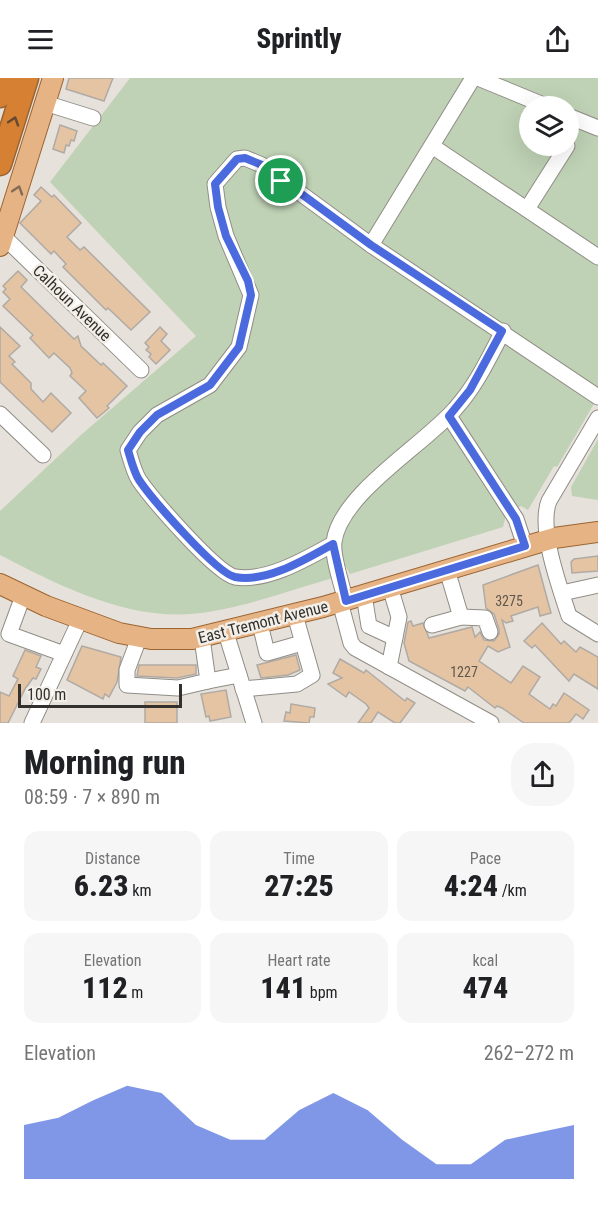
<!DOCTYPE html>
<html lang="en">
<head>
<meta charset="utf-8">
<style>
	:root { --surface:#fff; --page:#f6f6f6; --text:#202124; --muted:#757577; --accent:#4b6ade }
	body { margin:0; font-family:"Roboto Condensed",sans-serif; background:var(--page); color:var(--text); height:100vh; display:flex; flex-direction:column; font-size:22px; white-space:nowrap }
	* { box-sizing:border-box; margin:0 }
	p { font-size:20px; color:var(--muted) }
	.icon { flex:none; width:33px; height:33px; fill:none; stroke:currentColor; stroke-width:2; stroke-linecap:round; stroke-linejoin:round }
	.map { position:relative; height:645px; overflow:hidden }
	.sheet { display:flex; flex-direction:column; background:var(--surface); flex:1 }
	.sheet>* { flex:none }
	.buttons { position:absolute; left:519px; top:18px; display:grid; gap:12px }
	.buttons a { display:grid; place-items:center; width:60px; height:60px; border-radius:50%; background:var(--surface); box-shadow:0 6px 24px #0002; font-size:30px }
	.scale { position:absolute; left:18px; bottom:15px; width:164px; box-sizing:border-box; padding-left:6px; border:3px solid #32312e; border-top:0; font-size:16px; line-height:21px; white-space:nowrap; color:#32312e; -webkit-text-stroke:4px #f3efe8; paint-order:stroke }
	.pin { position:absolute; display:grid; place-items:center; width:51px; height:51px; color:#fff; margin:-26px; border:3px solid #fff; border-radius:50%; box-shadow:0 2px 6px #0007 }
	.round { display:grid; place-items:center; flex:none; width:63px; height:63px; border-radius:24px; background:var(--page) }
	.summary { display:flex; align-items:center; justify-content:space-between; height:102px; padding:0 24px }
	h1 { font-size:33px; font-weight:800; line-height:45px }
	.figures { display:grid; grid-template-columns:repeat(3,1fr); gap:9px; height:102px; padding:6px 24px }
	.figures div { display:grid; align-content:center; border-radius:15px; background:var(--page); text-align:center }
	.figures b { font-size:30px; font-weight:800 }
	.figures small { font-size:16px; font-weight:400 }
	.figures p { font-size:16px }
	.chart { height:168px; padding:12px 24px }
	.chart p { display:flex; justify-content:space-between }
	.chart svg { width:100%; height:108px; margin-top:6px; fill:var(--accent); opacity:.7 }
	header { display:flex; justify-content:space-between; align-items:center; height:78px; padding:0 24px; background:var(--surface); font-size:27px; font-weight:800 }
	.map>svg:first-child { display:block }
	.green { fill:#bfd2b5; fill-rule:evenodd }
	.building { fill:#e5c4a4; stroke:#b0aaa4; stroke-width:1.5 }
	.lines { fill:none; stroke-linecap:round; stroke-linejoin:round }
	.minor-casing { stroke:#908d86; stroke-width:17 }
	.major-casing { stroke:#9c6431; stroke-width:22 }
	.highway-casing { stroke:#9c6431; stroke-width:25 }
	.minor { stroke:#fff; stroke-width:15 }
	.major { stroke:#e6b385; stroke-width:20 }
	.highway { stroke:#d58033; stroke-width:22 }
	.oneway { stroke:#634930 }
	.oneway2 { stroke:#836c55 }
	.route-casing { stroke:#fff; stroke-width:12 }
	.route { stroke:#4b6ade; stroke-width:8 }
	.labels { text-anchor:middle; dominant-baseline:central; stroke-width:5; stroke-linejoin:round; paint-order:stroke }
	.number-label { font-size:14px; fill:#5f564c }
	.street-label { font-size:16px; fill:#32312e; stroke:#f3efe8 }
</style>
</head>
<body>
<header><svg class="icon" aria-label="menu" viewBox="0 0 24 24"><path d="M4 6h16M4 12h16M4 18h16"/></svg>Sprintly<svg class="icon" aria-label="share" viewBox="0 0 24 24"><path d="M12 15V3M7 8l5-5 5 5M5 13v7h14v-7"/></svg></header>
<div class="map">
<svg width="598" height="645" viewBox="0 0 598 645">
	<rect width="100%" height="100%" fill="#e6e2db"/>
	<!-- green -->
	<g class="green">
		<path d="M 130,0 L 598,0 L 598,319 L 557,389 L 554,388 L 528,432 L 521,428 L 506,437 L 503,449 L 350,496 L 346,489 L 333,492 L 333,500 C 287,513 238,532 191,536 C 124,541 58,507 0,477 L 0,433 L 82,356 L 196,258 L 50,104 ZM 530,28 L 568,28 L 568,68 L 530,68 Z"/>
		<path d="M 598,361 L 598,422 L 572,418 L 571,409 Z"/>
	</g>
	<!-- building -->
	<g class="building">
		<path d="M 69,0 L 113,0 L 104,23 L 66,11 Z"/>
		<path d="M 60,47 L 77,53 L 74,63 L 71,62 L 69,68 L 66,67 L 64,75 L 53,71 Z"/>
		<path d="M 41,109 L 52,119 L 54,117 L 81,145 L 67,159 L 80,172 L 84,169 L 150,234 L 131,252 L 108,230 L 106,232 L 63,189 L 66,186 L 54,173 L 51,176 L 20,145 L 41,123 L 34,117 Z"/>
		<path d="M 18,193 L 27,202 L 21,209 L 74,261 L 78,258 L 81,268 L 101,287 L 103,285 L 127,308 L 107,328 L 109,330 L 97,340 L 79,320 L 86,313 L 70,298 L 72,295 L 70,290 L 54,275 L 49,280 L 30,260 L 33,257 L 3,228 L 10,221 L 3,214 L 6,211 L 3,208 Z"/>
		<path d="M 0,249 L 20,268 L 9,278 L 15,284 L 12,286 L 31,305 L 31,311 L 43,324 L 51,315 L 71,335 L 52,354 L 0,304 Z"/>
		<path d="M 160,249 L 167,256 L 161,263 L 170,272 L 156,286 L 149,279 L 151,276 L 146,272 L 149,269 L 145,265 Z"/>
		<path d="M 598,478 L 598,493 L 572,495 L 571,484 L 574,481 Z"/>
		<path d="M 538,487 L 551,535 L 540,538 L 538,529 L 511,538 L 513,543 L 506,545 L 502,542 L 510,569 L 498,574 L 488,568 L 479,583 L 511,605 L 523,588 L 540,599 L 529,616 L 550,631 L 553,626 L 556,628 L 564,615 L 589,632 L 583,641 L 576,636 L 569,645 L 524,645 L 502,630 L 497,628 L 495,630 L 468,609 L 465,613 L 409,583 L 404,565 L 408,544 L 411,543 L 413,548 L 423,545 L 429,560 L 472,549 L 475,559 L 480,554 L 484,562 L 494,563 L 499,556 L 499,551 L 494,536 L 486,530 L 483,507 Z"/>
		<path d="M 542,545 L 561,566 L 564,563 L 576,574 L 580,569 L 598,579 L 598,611 L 574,596 L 569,603 L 535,567 L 532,570 L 524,563 Z"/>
		<path d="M 82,568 L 121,579 L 117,604 L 109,619 L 105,616 L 103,621 L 67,602 Z"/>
		<path d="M 25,572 L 41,578 L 36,589 L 41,591 L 36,601 L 33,600 L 25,611 L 8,645 L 0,645 L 0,614 L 9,618 L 18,601 L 13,598 Z"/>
		<path d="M 296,577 L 300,592 L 288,597 L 261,600 L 257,587 Z"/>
		<path d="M 340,581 L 364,595 L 366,592 L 405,623 L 407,620 L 415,625 L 400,645 L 395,645 L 378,634 L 371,645 L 358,645 L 369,630 L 366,626 L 349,614 L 346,619 L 328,606 L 342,600 L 333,595 Z"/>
		<path d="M 139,587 L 196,587 L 196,596 L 177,600 L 137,598 Z"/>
		<path d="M 226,612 L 231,639 L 210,643 L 209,638 L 206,639 L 201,616 Z"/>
		<rect x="145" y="624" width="32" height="21"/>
		<path d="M 291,626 L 315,630 L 314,639 L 310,639 L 309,645 L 284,643 L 286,634 L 290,635 Z"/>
	</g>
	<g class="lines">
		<defs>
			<g id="minor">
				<path d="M 478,0 L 546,28"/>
				<path d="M 45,25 L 93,40"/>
				<path d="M 568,38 L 598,50"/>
				<path d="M 432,68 L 598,179"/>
				<path d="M 527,131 L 567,68"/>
				<path d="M 3,158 L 141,292"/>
				<path d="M 371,167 L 473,0"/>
				<path d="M 0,336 L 43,377"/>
				<path d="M 449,338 L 516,441 L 525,468"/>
				<path d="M 598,340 L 549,423 C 538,451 560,510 569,538 L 598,556"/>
				<path d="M 333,466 C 306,481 267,504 235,499 C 216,495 152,421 139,402 C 134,394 131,382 128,372 L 140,354 L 157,337 L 210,307 L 239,269 L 251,217 L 226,158 L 218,129 L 215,106 L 237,81 L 245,80 L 262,87 L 371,167 L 598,319"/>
				<path d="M 562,515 L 598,507"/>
				<path d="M 364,517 L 369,548 L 395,560"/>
				<path d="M 23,518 L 9,556 L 64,576"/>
				<path d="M 346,523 C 342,508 332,478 334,464 C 340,416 424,367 455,331 C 476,308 489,280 503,253"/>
				<path d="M 340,524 L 351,565 L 355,570 L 491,645"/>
				<path d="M 461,539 L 485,540 L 490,554"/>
				<path d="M 260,546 L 267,575 L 302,565"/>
				<path d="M 432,547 L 461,539 L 447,492"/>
				<path d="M 226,555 L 254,645"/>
				<path d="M 139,560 L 127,592 L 127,607 L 178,610 L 208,603 L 202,560"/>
				<path d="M 389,589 L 399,539 L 390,509"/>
				<path d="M 208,603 L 239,597"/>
				<path d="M 243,611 L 297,606 L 312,597 L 295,537"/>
				<path d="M 32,645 L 80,542"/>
			</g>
			<g id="major">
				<path d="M 0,168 L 53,0"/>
				<path d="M 0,506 L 46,528 L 119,555 L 151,561 L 192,561 L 323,529 L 554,460 L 598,454"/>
			</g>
			<g id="highway">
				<path d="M 0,18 L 6,0"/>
				<path d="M 0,86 L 27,0"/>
			</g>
		</defs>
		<!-- minor casing -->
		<use href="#minor" class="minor-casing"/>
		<!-- major casing -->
		<use href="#major" class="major-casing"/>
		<!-- highway casing -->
		<use href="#highway" class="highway-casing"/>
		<!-- minor -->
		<use href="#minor" class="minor"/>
		<!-- major -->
		<use href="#major" class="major"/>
		<!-- highway -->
		<use href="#highway" class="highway"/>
	</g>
	<!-- one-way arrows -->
	<defs><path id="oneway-chevron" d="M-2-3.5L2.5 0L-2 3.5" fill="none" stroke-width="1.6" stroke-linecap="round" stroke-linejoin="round" transform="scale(1.5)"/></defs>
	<use class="oneway" href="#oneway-chevron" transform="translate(14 43) rotate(-72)"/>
	<use class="oneway2" href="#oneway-chevron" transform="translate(18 112) rotate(-72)"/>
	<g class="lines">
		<defs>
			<path id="route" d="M 245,80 L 262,87 L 371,167 L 502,253 L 470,312 L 449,338 L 516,441 L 525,468 L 346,523 L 333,466 C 306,481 267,505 235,499 C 216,495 152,421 139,402 C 134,394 131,382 128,372 L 140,354 L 157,337 L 210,307 L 239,269 L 251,217 L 248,203 L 226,158 L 218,129 L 215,106 L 237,81 Z"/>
		</defs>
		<!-- route casing -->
		<use href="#route" class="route-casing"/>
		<!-- route -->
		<use href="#route" class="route"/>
	</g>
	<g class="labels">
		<!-- number labels -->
		<g class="number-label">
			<text x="509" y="523">3275</text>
			<text x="464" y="594">1227</text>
		</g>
		<!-- street labels -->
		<g class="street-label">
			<text transform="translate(72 225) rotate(44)">Calhoun Avenue</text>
			<text transform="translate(263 544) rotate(-14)">East Tremont Avenue</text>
		</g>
	</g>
</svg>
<div class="buttons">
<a><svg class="icon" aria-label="layers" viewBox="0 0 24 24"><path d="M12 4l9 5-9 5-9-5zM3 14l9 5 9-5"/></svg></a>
</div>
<div class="scale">100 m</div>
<div class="pin" style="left:281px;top:103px;background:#1e9e55"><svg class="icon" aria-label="arrive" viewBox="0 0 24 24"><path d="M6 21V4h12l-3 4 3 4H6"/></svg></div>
</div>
<section class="sheet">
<div class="summary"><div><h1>Morning run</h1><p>08:59 · 7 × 890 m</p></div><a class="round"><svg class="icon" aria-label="share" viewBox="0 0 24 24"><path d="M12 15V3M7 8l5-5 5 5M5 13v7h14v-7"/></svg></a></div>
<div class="figures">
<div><p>Distance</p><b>6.23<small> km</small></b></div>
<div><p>Time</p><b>27:25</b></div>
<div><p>Pace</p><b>4:24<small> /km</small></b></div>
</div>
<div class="figures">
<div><p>Elevation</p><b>112<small> m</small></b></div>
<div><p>Heart rate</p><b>141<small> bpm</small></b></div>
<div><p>kcal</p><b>474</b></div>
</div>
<div class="chart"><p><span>Elevation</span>262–272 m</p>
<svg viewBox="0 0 160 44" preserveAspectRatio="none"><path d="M0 44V22L10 19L20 12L30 6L40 9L50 22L60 28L70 28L80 16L90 9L100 16L110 28L120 38L130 38L140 28L150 25L160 22V44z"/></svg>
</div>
</section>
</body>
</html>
